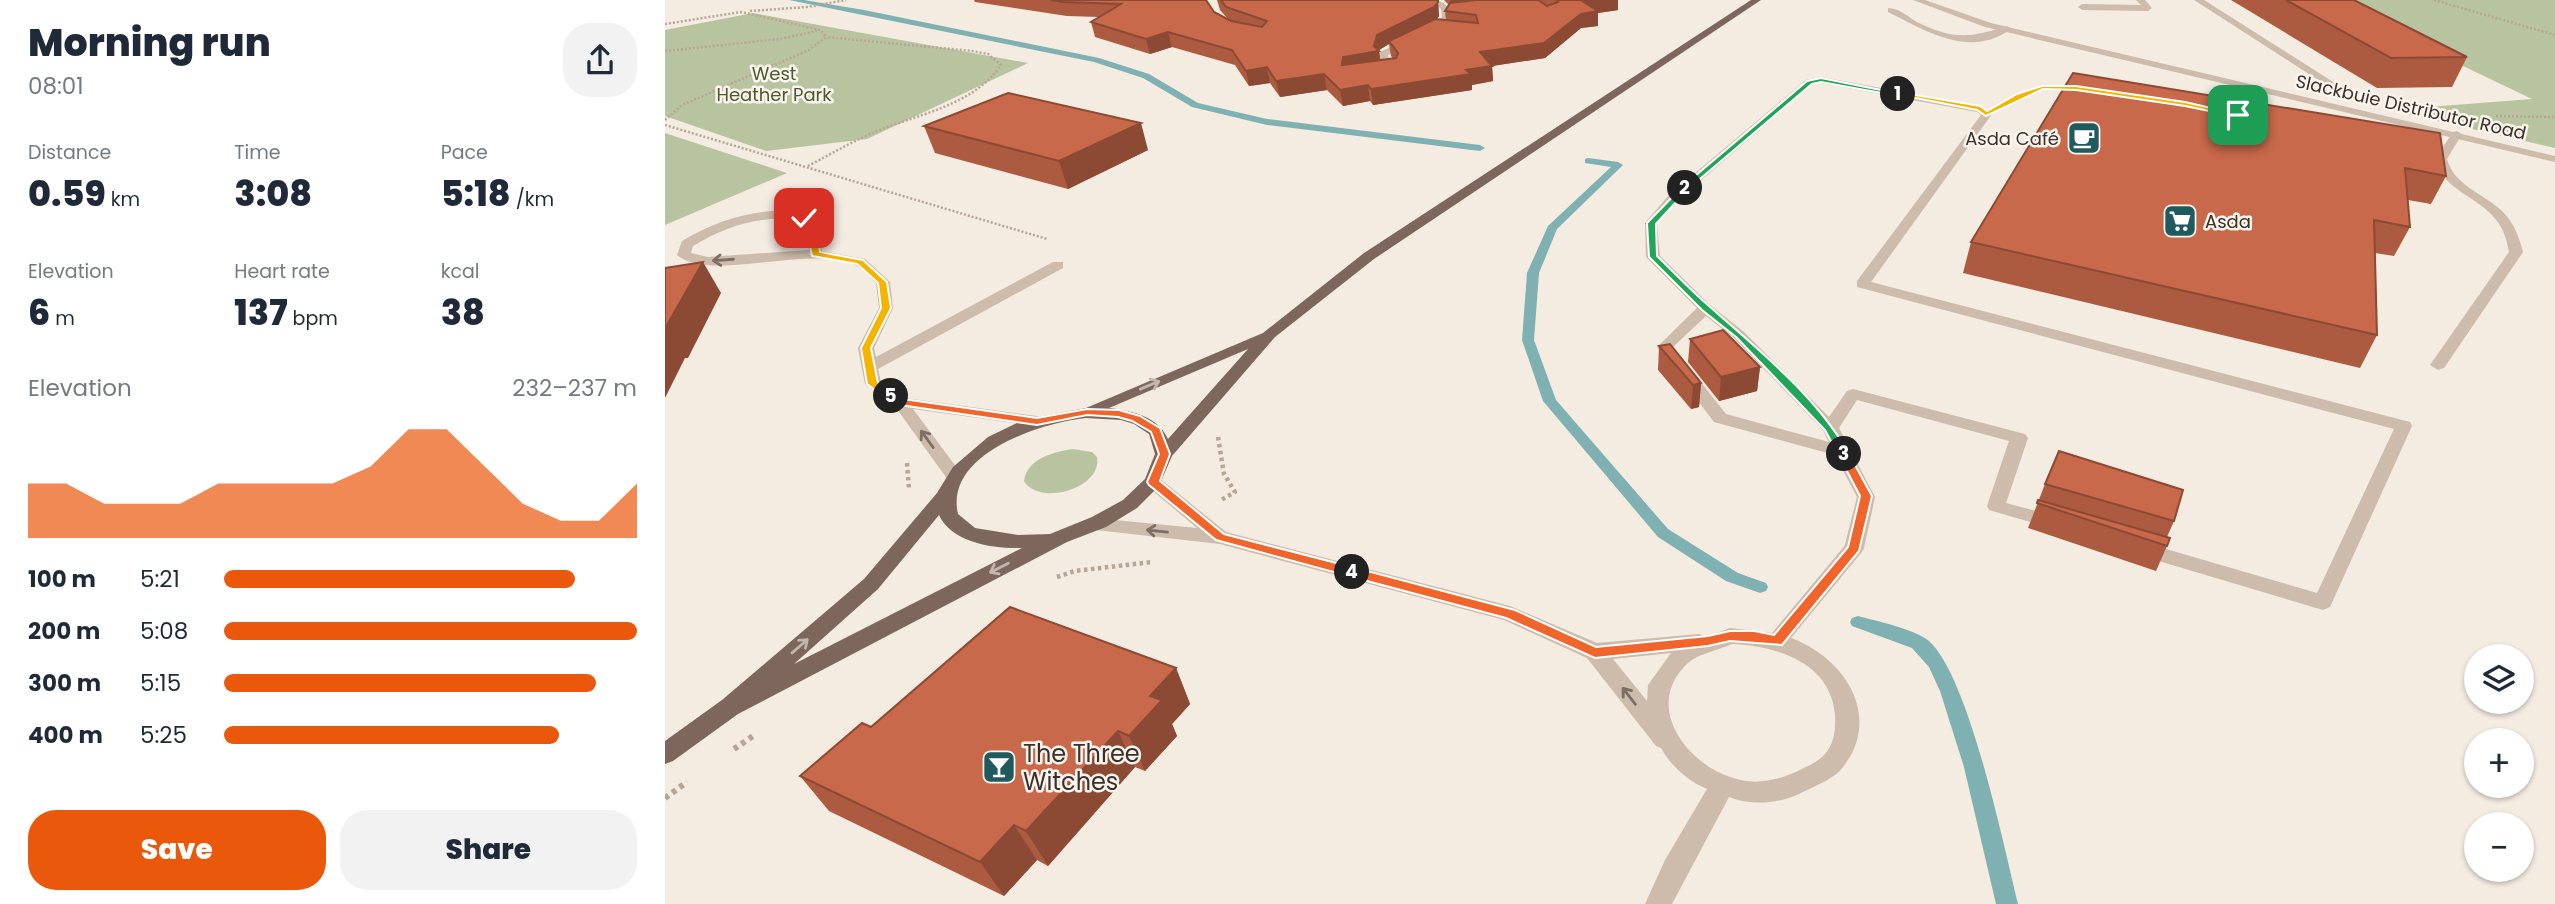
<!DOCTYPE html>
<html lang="en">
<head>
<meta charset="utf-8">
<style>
	:root { --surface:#fff; --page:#f2f2f3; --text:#1f2937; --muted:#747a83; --accent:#ea580c }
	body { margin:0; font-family:Poppins,sans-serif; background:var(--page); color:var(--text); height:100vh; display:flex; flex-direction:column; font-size:26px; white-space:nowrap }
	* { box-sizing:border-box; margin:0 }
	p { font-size:23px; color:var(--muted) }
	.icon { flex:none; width:38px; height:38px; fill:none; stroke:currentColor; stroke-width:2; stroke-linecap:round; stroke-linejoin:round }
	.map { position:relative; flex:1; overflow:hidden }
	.details { display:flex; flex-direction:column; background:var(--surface); width:665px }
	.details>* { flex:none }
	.fabs { position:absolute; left:1799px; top:644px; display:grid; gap:14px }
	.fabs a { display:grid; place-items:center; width:70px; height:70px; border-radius:50%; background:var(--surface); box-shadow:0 2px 5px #0004; font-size:35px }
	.pin { position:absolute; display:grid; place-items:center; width:60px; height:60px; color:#fff; margin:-30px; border-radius:14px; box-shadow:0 4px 10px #0006 }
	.km { position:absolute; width:35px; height:35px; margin:-18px; border-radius:50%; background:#222; color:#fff; font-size:19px; line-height:35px; text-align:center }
	.round { display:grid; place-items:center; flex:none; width:74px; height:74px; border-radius:28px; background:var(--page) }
	.summary { display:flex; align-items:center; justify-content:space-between; height:119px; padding:0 28px }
	h1 { font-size:38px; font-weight:800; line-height:52px }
	.metrics { display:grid; grid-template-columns:repeat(3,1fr); gap:10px; height:119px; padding:7px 28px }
	.metrics div { display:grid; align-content:center }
	.metrics b { font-size:35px; font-weight:800 }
	.metrics small { font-size:19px; font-weight:400 }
	.metrics p { font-size:19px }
	.chart { height:196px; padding:14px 28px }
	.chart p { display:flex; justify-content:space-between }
	.chart svg { width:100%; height:126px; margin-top:7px; fill:var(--accent); opacity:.7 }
	.primary-button { display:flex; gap:14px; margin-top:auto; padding:14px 28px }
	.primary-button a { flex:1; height:80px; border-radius:28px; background:var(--accent); color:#fff; font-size:28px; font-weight:800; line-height:80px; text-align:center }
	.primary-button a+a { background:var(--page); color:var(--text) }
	ul { padding:0 28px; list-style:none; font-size:23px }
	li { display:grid; grid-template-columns:112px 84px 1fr; align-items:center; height:52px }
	li i { height:18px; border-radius:9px; background:var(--accent) }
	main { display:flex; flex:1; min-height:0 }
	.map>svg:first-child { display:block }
	.green { fill:#b8c4a0 }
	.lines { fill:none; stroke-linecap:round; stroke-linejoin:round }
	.stream { fill:#7fb0b2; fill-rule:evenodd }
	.path-far2 { stroke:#b9a596; stroke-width:2.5; stroke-dasharray:2 2; stroke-linecap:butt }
	.path-far1 { stroke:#b9a596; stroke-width:4.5; stroke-dasharray:3.5 3.5; stroke-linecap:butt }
	.path { stroke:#b9a596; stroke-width:6; stroke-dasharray:4.5 4.5; stroke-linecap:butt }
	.service { fill:#cdbbac; fill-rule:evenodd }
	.minor { fill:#cdbbac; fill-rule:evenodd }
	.tertiary { fill:#cdbbac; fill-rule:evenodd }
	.primary { fill:#7d675c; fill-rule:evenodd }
	.wall { fill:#ac5a40; fill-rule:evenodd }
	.shaded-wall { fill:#8c4a34 }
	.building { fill:#c8694b; stroke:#8c4a34; stroke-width:2 }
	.oneway { stroke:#7d6f65 }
	.oneway2 { stroke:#c2b5ac }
	.split-1 { fill:#f5b400; stroke:#fff; stroke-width:2 }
	.split-2 { fill:#22a559; stroke:#fff; stroke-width:2 }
	.split-3 { fill:#22a559; stroke:#fff; stroke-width:2 }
	.split-4 { fill:#f0652b; stroke:#fff; stroke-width:2 }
	.split-5 { fill:#f0652b; stroke:#fff; stroke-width:2 }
	.split-6 { fill:#f5b400; stroke:#fff; stroke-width:2 }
	.labels { text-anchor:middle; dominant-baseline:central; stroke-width:5; stroke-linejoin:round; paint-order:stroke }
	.far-park-label { font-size:18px; fill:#4a5a2e; stroke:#fbf5ee }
	.far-street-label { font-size:18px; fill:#3b302b; stroke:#fbf5ee }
	.far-poi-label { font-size:18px; fill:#3b302b; stroke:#fbf5ee; text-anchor:end }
	.near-poi-label { font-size:24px; fill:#3b302b; stroke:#fbf5ee; text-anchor:start }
</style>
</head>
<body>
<main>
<section class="details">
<div class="summary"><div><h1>Morning run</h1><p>08:01</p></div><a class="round"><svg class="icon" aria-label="share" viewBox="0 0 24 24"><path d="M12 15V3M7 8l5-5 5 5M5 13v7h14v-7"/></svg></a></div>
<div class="metrics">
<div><p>Distance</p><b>0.59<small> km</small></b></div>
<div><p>Time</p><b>3:08</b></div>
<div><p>Pace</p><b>5:18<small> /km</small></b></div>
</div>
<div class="metrics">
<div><p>Elevation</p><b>6<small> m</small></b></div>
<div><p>Heart rate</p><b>137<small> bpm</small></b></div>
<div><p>kcal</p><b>38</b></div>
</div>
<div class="chart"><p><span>Elevation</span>232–237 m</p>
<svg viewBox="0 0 160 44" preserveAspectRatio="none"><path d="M0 44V25L10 25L20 32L30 32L40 32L50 25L60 25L70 25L80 25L90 19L100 6L110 6L120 19L130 32L140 38L150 38L160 25V44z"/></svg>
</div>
<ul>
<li><b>100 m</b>5:21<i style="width:85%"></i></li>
<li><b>200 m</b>5:08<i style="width:100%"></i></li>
<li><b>300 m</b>5:15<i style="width:90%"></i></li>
<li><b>400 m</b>5:25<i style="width:81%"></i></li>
</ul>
<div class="primary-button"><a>Save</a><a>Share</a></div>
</section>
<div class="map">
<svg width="1890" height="904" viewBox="0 0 1890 904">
	<rect width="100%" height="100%" fill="#f4ebe1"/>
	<!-- green -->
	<g class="green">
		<path d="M 1660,0 L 1890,0 L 1890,148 L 1724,110 L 1867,99 Z"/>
		<path d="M 88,13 L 363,63 L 202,139 L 101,151 L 0,116 L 0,30 Z"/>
		<path d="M 0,133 L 122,173 L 0,225 Z"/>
		<path d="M 408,449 L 427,452 L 432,457 C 438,488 374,507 359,481 C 362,458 389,452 408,449 Z"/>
	</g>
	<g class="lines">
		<!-- stream -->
		<g class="stream">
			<path d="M 124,0 L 139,0 L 199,10 L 434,58 L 484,74 L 533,103 L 602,119 L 815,145 L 820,148 L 815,151 L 602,125 L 527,107 L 478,78 L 429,62 Z"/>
			<path d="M 923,158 L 953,162 L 958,165 L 892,229 L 874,273 L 869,340 L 891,400 L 1003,529 L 1073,573 L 1101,583 L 1103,587 L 1101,591 L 1095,593 L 1061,581 L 993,537 L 878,401 L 857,340 L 862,273 L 883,226 L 946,167 L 920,163 L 920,159 Z"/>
			<path d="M 1193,616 C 1211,621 1250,629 1264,641 C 1304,677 1339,847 1353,904 L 1331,904 L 1299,767 L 1275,691 L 1264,667 L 1247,648 L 1187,626 L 1185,622 L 1187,618 Z"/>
		</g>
		<!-- path-far2 -->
		<g class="path-far2">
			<path d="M 1769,0 L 1890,35"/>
			<path d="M 85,11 L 142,7 L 181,0"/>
			<path d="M 0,24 L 76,12"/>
			<path d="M 0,51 L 115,39 L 152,31"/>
			<path d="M 1343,102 L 1377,88 L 1405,88"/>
			<path d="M 1831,116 L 1890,117"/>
			<path d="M 0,120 L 17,105 L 144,50 L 161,37 L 156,30 L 76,12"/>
			<path d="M 0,125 L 382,239"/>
			<path d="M 143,166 C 166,154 188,141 212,131 C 254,114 309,105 336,65 L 323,54 L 307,51 L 161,37"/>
		</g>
		<!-- path-far1 -->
		<g class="path-far1">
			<path d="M 553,437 L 559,474 L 570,492 L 556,500"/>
			<path d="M 242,463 L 244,489"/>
			<path d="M 392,577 L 410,571 L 487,562"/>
		</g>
		<!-- path -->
		<g class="path">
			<path d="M 69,749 L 91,734"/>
			<path d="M 0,798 L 22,782"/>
		</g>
		<!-- service -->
		<g class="service">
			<path d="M 1471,0 L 1480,0 L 1487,8 L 1483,11 L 1417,10 L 1413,7 L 1417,4 L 1476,5 Z"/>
			<path d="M 1529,0 L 1539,0 L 1684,92 L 1675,94 Z"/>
			<path d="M 1223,8 C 1234,8 1243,17 1252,22 C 1288,40 1305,38 1342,26 L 1346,29 C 1305,59 1261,31 1223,12 Z"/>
			<path d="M 1156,77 L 1315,106 L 1327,114 L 1206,282 L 1745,422 L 1747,426 L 1665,607 L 1658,610 L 1470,554 L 1467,549 L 1470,544 L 1477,542 L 1652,593 L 1729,429 L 1192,287 L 1192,281 L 1316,115 L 1312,112 L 1156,83 L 1148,84 L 1012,201 L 992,224 L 995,256 L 1045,305 L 1079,332 L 1164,417 L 1182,391 L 1188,389 L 1360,434 L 1363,438 L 1341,503 L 1397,518 L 1399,523 L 1397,528 L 1390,529 L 1324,510 L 1322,506 L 1344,441 L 1192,400 L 1174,428 L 1210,497 L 1199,548 L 1196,553 L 1182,553 L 1179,548 L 1192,497 L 1170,455 L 1049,422 L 992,347 L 1032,308 L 981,257 L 980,223 L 1004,195 L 1141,80 ZM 1041,316 L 1069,338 L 1158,430 L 1164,442 L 1061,414 L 1008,347 Z"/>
			<path d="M 1792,131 L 1797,134 L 1782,159 C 1790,187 1819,193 1838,212 C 1849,223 1854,237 1858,252 L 1779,368 L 1773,370 L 1765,365 L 1844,252 C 1842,241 1839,230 1832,221 C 1814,196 1779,192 1770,159 L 1788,132 Z"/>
			<path d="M 106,211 L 143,214 L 153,230 L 157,251 L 200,259 L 225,282 L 228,308 L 209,348 L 211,357 L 388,262 L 398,262 L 398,268 L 213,369 L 216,382 L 240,398 L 372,416 L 380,421 L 378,425 L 372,426 L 248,409 L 298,476 L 289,482 L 283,480 L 229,405 L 200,384 L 193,348 L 214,308 L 211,283 C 205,278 198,269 190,265 C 145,244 45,283 12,255 L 17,241 C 46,224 73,214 106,211 ZM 106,219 L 135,220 L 141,230 L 144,250 L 43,257 L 26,253 L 28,246 C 53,231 77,221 106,219 Z"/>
		</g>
		<!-- minor -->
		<g class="minor">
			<path d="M 766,0 C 778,0 784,5 785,17 L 767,34 L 723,55 L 724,60 L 733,70 L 716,74 L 716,70 L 721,69 L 714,61 L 715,52 L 761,30 L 777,17 L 776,9 Z"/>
			<path d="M 488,476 L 494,478 L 561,532 L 845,606 L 932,643 L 1034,634 L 1042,637 L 1065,628 L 1107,633 L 1182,543 L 1196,543 L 1199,548 L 1196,553 L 1126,638 C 1179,657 1218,716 1178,767 C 1170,778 1154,784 1142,790 C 1119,803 1089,807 1064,797 L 1007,904 L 980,904 L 1000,860 L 1042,789 C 1024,782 1005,765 996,748 L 991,746 L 922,658 L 839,620 L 555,544 L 422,529 L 420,524 L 422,519 L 429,518 L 532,528 L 482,486 L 479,482 L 482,478 ZM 1067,644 C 1111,646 1166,662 1170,715 C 1171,729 1169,744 1160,754 C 1154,761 1145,765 1137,769 C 1119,778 1097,785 1076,780 C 1025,770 975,707 1023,663 C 1033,654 1054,650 1067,644 ZM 1006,653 L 983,685 L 982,701 L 948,659 Z"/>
		</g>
		<!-- tertiary -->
		<path class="tertiary" d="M 1248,0 L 1260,0 L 1326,23 L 1890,156 L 1890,162 L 1320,27 Z"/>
		<!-- primary -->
		<path class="primary" d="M 1086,0 L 1096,0 L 709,259 L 610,337 L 507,456 L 494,486 L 472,508 L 441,527 L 402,542 L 73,714 L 8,761 L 0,764 L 0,741 L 57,700 L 199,579 L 272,493 L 288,467 L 323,437 L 358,420 L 421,408 L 598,333 L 699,253 ZM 583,349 L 503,439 C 493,416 467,411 444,408 ZM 421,418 L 456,420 L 469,424 L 484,434 L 490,454 L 480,479 L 458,500 L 427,517 L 385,534 L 353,535 L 310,528 L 293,514 C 279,454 375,423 421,418 ZM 274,515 C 287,543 329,549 357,548 L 129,664 L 213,589 Z"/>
	</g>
	<!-- wall -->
	<g class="wall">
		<path d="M 309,0 L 541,0 L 549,12 L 563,19 L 555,10 L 552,0 L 773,0 L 774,16 L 772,19 L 781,20 L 780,11 L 784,5 L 779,0 L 953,0 L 953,10 L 933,13 L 933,26 L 916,28 L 880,58 L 827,66 L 828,81 L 807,85 L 807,90 L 708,105 L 705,101 L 678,106 L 662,90 L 615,97 L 605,83 L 584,86 L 570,65 L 507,47 L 485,54 L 430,37 L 426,22 L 434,17 L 402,16 L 310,2 ZM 724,44 L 726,56 L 728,59 L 715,61 L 714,50 Z"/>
		<path d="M 1566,0 L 1689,0 L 1802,57 L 1787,87 L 1712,88 Z"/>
		<path d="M 1408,73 L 1781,176 L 1766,204 L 1743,200 L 1745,227 L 1729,256 L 1710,253 L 1712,335 L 1695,368 L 1298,273 L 1306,242 Z"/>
		<path d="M 259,126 L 483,150 L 403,189 L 270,153 Z"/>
		<path d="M 1025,339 L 1095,367 L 1092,391 L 1054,401 L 1023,362 Z"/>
		<path d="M 994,346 L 1036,383 L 1034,407 L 1026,409 L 993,370 Z"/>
		<path d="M 1380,484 L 1509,521 L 1502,537 L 1502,546 L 1491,571 L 1363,528 Z"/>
		<path d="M 511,668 L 525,704 L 507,724 L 512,736 L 480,771 L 470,767 L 383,866 L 372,860 L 339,896 L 164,811 L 135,776 L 206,727 Z"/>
	</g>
	<!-- shaded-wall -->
	<g class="shaded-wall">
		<path d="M 785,0 L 844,0 L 786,6 Z"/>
		<path d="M 925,0 L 953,0 L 953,10 L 933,13 L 933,26 L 916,28 L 880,58 L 827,66 L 828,81 L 807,85 L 807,90 L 708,105 L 706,89 L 801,70 L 815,52 L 917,1 Z"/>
		<path d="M 773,2 L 774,16 L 770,21 L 724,41 L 724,44 L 714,50 L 716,66 L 677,65 L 678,57 L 709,46 L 712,35 Z"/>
		<path d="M 503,32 L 507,47 L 485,54 L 481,39 Z"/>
		<path d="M 602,67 L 605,83 L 584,86 L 581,71 Z"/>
		<path d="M 659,74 L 662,90 L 615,97 L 611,81 Z"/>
		<path d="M 703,85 L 705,101 L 678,106 L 675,90 Z"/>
		<path d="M 476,123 L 483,150 L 403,189 L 394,161 Z"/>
		<path d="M 38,262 L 56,293 L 23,358 L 20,358 L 0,398 L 0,326 Z"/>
		<path d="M 1095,367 L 1092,391 L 1054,401 L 1056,377 Z"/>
		<path d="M 1036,383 L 1034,407 L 1026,409 L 1028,385 Z"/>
		<path d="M 511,668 L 525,704 L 507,724 L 512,736 L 480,771 L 464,736 L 485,696 Z"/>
		<path d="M 453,731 L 470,767 L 383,866 L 361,831 Z"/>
		<path d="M 349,825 L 372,860 L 339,896 L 315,862 Z"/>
	</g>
	<!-- building -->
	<g class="building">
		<path d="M 386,0 L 541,0 L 549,12 L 566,21 L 597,27 L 602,21 L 561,7 L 556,0 L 773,0 L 773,2 L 769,7 L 712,35 L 709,46 L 714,51 L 678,57 L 677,65 L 731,58 L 733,53 L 724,41 L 770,19 L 813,23 L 811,15 L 780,11 L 785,3 L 811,0 L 873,0 L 882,6 L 893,2 L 891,0 L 925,0 L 917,1 L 933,11 L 916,14 L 879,43 L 815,52 L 827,66 L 801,70 L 806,74 L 706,89 L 703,85 L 675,90 L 659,74 L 611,81 L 602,67 L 581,71 L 567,50 L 503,32 L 481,39 L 426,22 L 456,4 L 398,2 Z"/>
		<path d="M 1621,0 L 1689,0 L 1802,57 L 1726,58 Z"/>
		<path d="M 1408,73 L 1775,133 L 1781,176 L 1740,168 L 1745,227 L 1709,220 L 1712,335 L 1306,242 Z"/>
		<path d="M 343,93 L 476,123 L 394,161 L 259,126 Z"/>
		<path d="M 38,262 L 2,325 L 0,326 L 0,268 Z"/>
		<path d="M 1058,330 L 1095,367 L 1056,377 L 1025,339 Z"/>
		<path d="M 1005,344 L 1036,383 L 1028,385 L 994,346 Z"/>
		<path d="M 1394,451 L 1518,490 L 1509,521 L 1380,484 Z"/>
		<path d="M 1373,500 L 1505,538 L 1502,546 L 1372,503 Z"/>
		<path d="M 345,607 L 511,668 L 485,696 L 497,700 L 464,736 L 453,731 L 361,831 L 349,825 L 315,862 L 135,776 L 197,723 L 206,727 Z"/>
	</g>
	<!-- one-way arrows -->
	<defs><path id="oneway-shaft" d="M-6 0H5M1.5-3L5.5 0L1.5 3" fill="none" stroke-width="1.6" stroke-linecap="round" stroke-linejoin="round" transform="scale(1.75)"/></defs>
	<g class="oneway">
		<use href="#oneway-shaft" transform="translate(58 260) rotate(176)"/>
		<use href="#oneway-shaft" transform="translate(262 439) rotate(-126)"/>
		<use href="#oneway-shaft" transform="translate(492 531) rotate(-174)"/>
		<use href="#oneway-shaft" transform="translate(964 696) rotate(-128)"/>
	</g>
	<g class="oneway2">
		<use href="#oneway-shaft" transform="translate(485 385) rotate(-23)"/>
		<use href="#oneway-shaft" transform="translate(334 568) rotate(153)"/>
		<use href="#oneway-shaft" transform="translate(135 646) rotate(-41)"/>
	</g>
	<!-- split-1 -->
	<path class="split-1" d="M 1377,86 L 1411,86 L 1520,102 L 1577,115 L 1573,117 L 1520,106 L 1411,90 L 1378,89 L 1321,116 L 1312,110 L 1230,94 L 1233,92 L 1315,106 L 1322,111 L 1352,94 Z"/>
	<!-- split-2 -->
	<path class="split-2" d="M 1156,78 L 1236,94 L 1233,96 L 1156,82 L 1147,84 L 1022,190 L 1017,190 L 1017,187 L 1142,81 Z"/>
	<!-- split-3 -->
	<path class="split-3" d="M 1017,187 L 1024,188 L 991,224 L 992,256 C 1009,272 1025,290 1043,305 C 1093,350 1151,395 1184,454 L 1183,456 L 1174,456 L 1160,430 L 1071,337 L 1037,310 L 984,257 L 982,223 Z"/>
	<!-- split-4 -->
	<path class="split-4" d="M 1179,450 L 1184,454 L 1207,496 L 1194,551 L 1117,645 L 1065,641 L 1043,646 L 930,658 L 841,618 L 687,577 L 680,572 L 687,567 L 850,610 L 931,647 L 1043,636 L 1065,631 L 1089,631 L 1109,635 L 1183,547 L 1195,496 L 1173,454 Z"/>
	<!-- split-5 -->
	<path class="split-5" d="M 226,393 L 238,399 L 372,418 L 422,409 L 454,410 L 475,416 L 495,428 L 505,454 L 495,481 L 559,534 L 687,567 L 693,572 L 687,577 L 551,540 L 484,485 L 482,482 L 494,454 L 486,432 L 467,421 L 453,417 L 422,415 L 372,425 L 235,405 L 221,396 Z"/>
	<!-- split-6 -->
	<path class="split-6" d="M 136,216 L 142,216 L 151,230 L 155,252 L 198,260 L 222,282 L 226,308 L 206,348 L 213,383 L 230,394 L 230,399 L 222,399 L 202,384 L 196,348 L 216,308 L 213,283 L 192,264 L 147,256 L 142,230 Z"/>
	<!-- icons -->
	<defs>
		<symbol id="cafe-square" viewBox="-11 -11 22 22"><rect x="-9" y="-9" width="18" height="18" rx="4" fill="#1f5a5e" stroke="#fbf5ee"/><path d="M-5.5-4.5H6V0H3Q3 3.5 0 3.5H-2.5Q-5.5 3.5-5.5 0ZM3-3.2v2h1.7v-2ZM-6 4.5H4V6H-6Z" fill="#fff"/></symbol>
		<symbol id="supermarket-square" viewBox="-11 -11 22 22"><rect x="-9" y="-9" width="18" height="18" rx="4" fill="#1f5a5e" stroke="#fbf5ee"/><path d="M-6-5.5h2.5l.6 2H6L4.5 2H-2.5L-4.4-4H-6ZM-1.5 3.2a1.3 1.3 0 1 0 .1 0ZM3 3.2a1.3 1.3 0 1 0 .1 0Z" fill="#fff"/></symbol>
		<symbol id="bar-square" viewBox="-11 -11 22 22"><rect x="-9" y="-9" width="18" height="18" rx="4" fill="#1f5a5e" stroke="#fbf5ee"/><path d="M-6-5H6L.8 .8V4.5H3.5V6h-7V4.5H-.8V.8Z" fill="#fff"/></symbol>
	</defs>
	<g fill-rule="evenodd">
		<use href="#cafe-square" x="1400" y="119" width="38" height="38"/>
		<use href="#supermarket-square" x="1496" y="202" width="38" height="38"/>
		<use href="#bar-square" x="315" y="748" width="38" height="38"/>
	</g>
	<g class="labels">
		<!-- far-park labels -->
		<g class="far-park-label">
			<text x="109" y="73">West<tspan x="109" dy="21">Heather Park</tspan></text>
		</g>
		<!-- far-street labels -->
		<g class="far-street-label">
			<text transform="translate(1746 107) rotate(13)">Slackbuie Distributor Road</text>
		</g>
		<!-- far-poi labels -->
		<g class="far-poi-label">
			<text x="1394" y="138">Asda Café</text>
			<text x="1540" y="221" text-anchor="start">Asda</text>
		</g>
		<!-- near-poi labels -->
		<g class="near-poi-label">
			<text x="358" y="753">The Three<tspan x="358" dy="28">Witches</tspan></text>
		</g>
	</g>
</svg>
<div class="fabs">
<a><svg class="icon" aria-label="layers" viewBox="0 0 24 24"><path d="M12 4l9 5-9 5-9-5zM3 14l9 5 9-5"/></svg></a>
<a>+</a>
<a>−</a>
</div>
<div class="pin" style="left:1573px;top:115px;background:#1e9e55"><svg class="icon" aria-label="arrive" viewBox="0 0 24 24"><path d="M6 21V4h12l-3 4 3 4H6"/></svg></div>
<div class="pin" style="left:139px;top:218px;background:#d93025"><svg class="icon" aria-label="check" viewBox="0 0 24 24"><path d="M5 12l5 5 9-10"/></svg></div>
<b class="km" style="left:1233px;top:94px">1</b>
<b class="km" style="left:1020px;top:188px">2</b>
<b class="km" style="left:1179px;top:454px">3</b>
<b class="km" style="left:687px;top:572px">4</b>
<b class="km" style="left:226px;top:396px">5</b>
</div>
</main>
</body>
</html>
